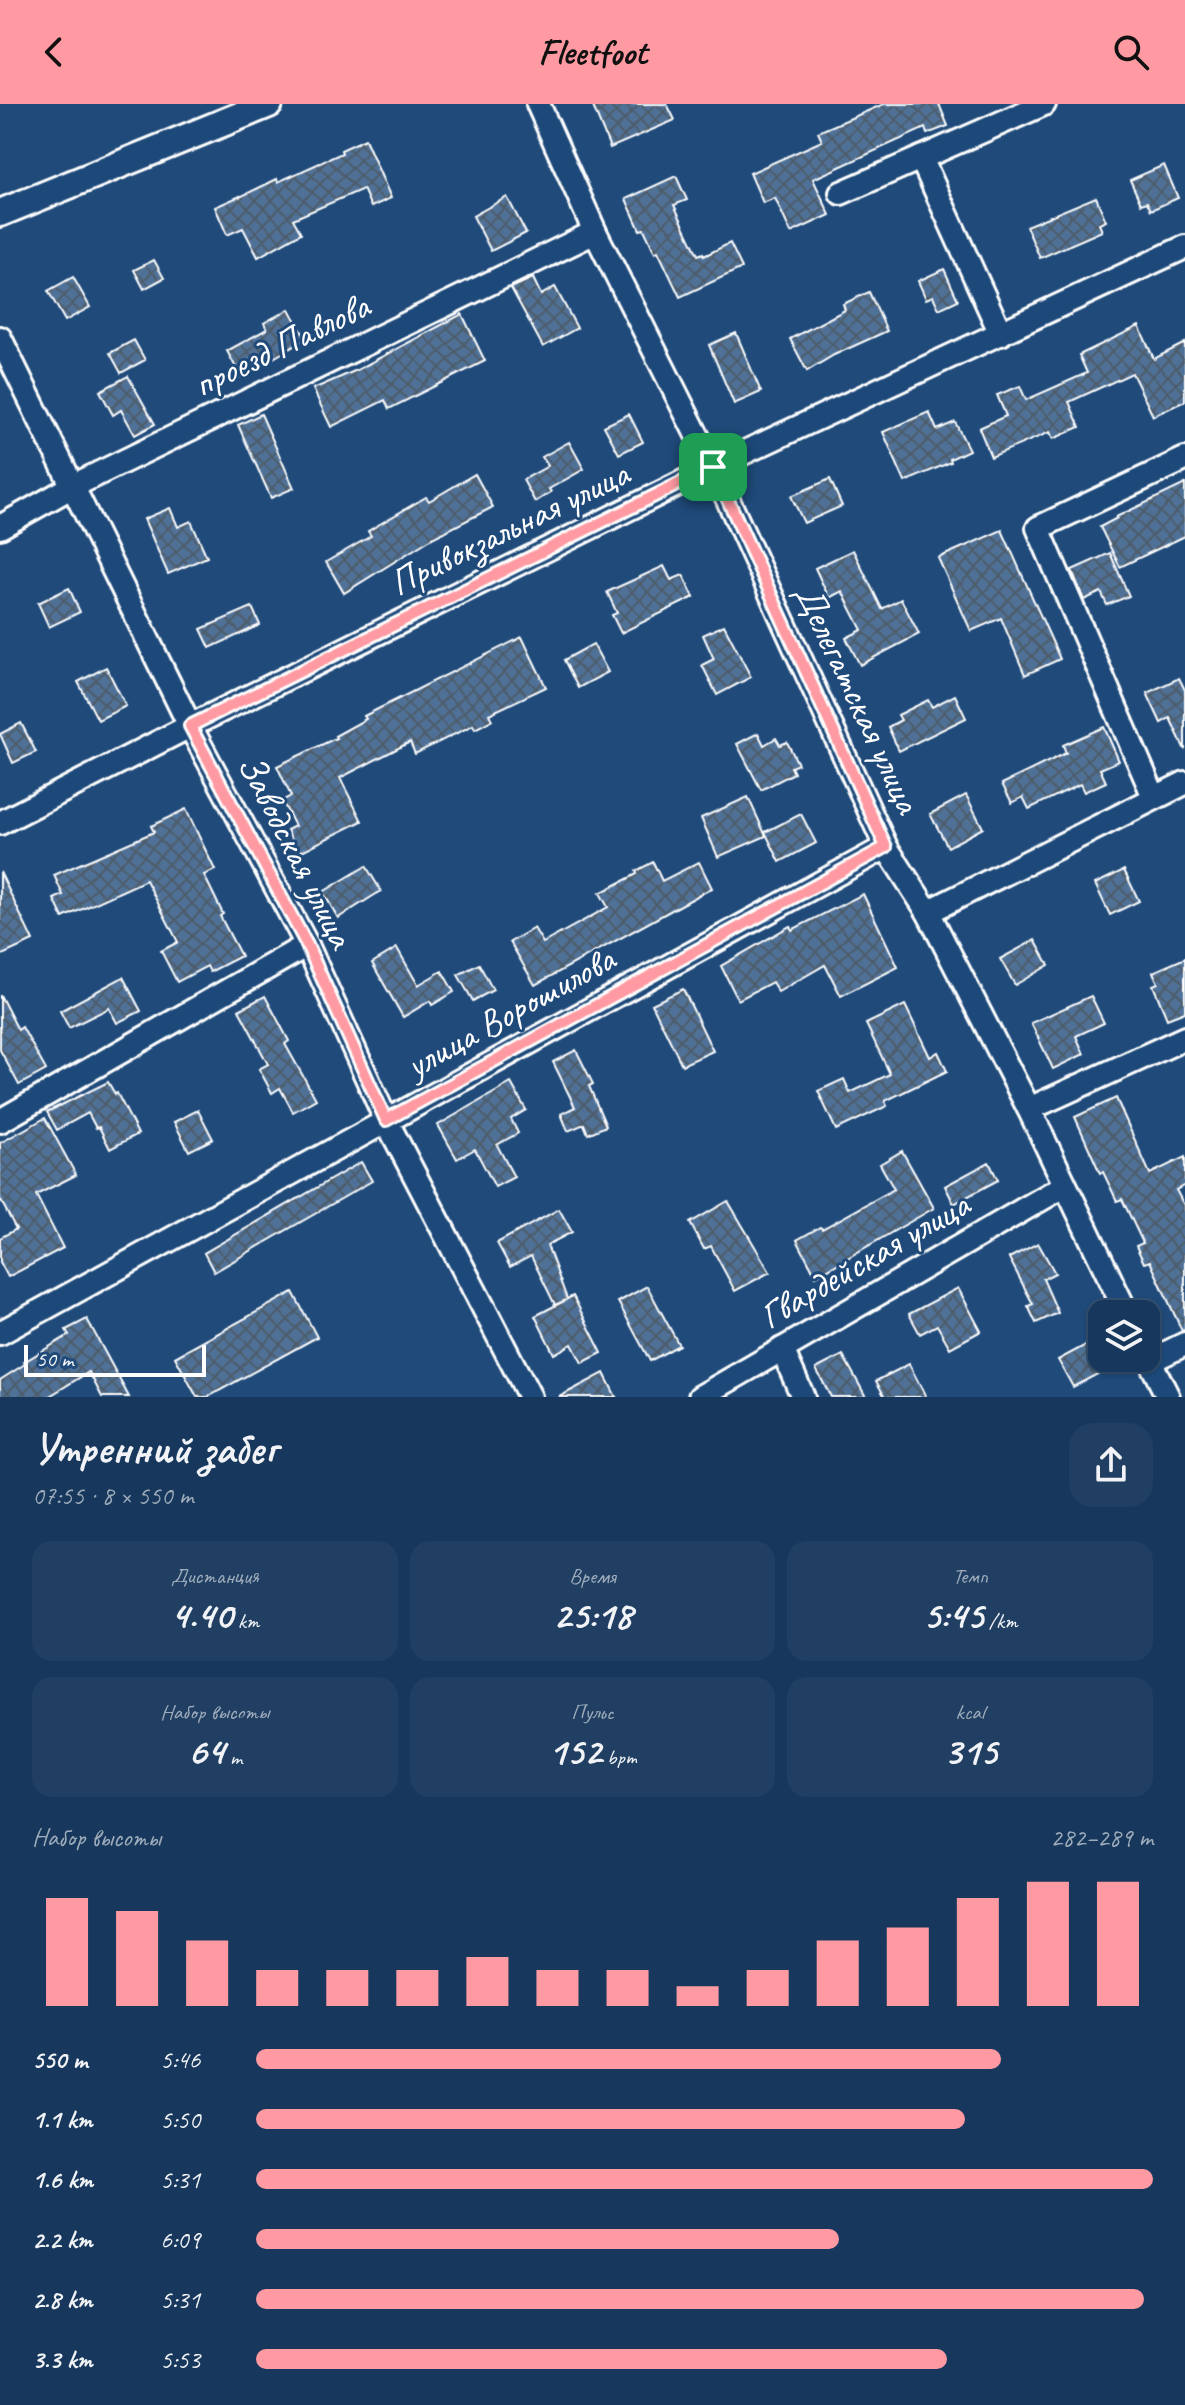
<!DOCTYPE html>
<html lang="ru">
<head>
<meta charset="utf-8">
<style>
	:root { --surface:#17385c; --page:#203f62; --text:#f1f3f6; --muted:#9eacbb; --line:#365272; --accent:#ff9aa2 }
	body { margin:0; font-family:Caveat,sans-serif; background:var(--page); color:var(--text); height:100vh; display:flex; flex-direction:column; font-size:30px; white-space:nowrap }
	* { box-sizing:border-box; margin:0 }
	p { font-size:26px; color:var(--muted) }
	.icon { flex:none; width:44px; height:44px; fill:none; stroke:currentColor; stroke-width:2; stroke-linecap:round; stroke-linejoin:round }
	.map { position:relative; height:1293px; overflow:hidden }
	.side { display:flex; flex-direction:column; background:var(--surface); flex:1 }
	.side>* { flex:none }
	.fabs { position:absolute; left:1088px; top:1196px; display:grid; gap:16px }
	.fabs a { display:grid; place-items:center; width:72px; height:72px; border-radius:16px; background:var(--surface); box-shadow:0 2px 6px #0004,0 0 0 2px var(--line); font-size:40px }
	.scale { position:absolute; left:24px; bottom:20px; width:182px; box-sizing:border-box; padding-left:8px; border:4px solid #fff; border-top:0; font-size:22px; line-height:28px; white-space:nowrap; color:#fff; -webkit-text-stroke:6px #1f4a7a; paint-order:stroke }
	.pin { position:absolute; display:grid; place-items:center; width:68px; height:68px; color:#fff; margin:-34px; border-radius:16px; box-shadow:0 4px 12px #0006 }
	.round { display:grid; place-items:center; flex:none; width:84px; height:84px; border-radius:24px; background:var(--page) }
	.headline { display:flex; align-items:center; justify-content:space-between; height:136px; padding:0 32px }
	h1 { font-size:44px; font-weight:600; line-height:60px }
	.metrics { display:grid; grid-template-columns:repeat(3,1fr); gap:12px; height:136px; padding:8px 32px }
	.metrics div { display:grid; align-content:center; border-radius:20px; background:var(--page); text-align:center }
	.metrics b { font-size:40px; font-weight:600 }
	.metrics small { font-size:22px; font-weight:400 }
	.metrics p { font-size:22px }
	.chart { height:224px; padding:16px 32px }
	.chart p { display:flex; justify-content:space-between }
	.chart svg { width:100%; height:144px; margin-top:8px; stroke:var(--accent); stroke-width:6 }
	ul { padding:0 32px; list-style:none; font-size:26px }
	li { display:grid; grid-template-columns:128px 96px 1fr; align-items:center; height:60px }
	li i { height:20px; border-radius:10px; background:var(--accent) }
	header { display:flex; justify-content:space-between; align-items:center; height:104px; padding:0 32px; background:var(--accent); color:#111; font-size:36px; font-weight:600 }
	.map>svg:first-child { display:block }
	.building { fill:url(#building-cross-hatch); stroke:#fff; stroke-width:2 }
	.lines { fill:none; stroke-linecap:round; stroke-linejoin:round }
	.minor-casing { stroke:#fff; stroke-width:28 }
	.tertiary-casing { stroke:#fff; stroke-width:32 }
	.minor { stroke:#1f4a7a; stroke-width:22 }
	.tertiary { stroke:#1f4a7a; stroke-width:26 }
	.route-casing { stroke:#fff; stroke-width:16 }
	.route { stroke:#ff9aa2; stroke-width:10 }
	.labels { text-anchor:middle; dominant-baseline:central; stroke-width:6; stroke-linejoin:round; paint-order:stroke }
	.street-label { font-size:38px; fill:#fff; stroke:#1f4a7a }
</style>
</head>
<body>
<header><svg class="icon" aria-label="back" viewBox="0 0 24 24"><path d="M15 5l-7 7 7 7"/></svg>Fleetfoot<svg class="icon" aria-label="search" viewBox="0 0 24 24"><circle cx="10" cy="10" r="6"/><path d="M15 15l6 6"/></svg></header>
<div class="map">
<svg width="1185" height="1293" viewBox="0 0 1185 1293">
	<defs>
		<pattern id="building-cross-hatch" width="8" height="8" patternUnits="userSpaceOnUse" patternTransform="scale(2)"><rect width="8" height="8" fill="#507197"/><path d="M0 0l8 8M0 8l8-8" fill="none" stroke="#4e5b6a"/></pattern>
	</defs>
	<rect width="100%" height="100%" fill="#1f4a7a"/>
	<filter id="ink" filterUnits="userSpaceOnUse"><feTurbulence type="fractalNoise" baseFrequency=".0125" numOctaves="2"/><feDisplacementMap in="SourceGraphic" scale="16" xChannelSelector="R" yChannelSelector="G"/><feConvolveMatrix kernelMatrix="1 2 1 2 8 2 1 2 1" color-interpolation-filters="sRGB"/></filter>
	<g filter="url(#ink)">
		<!-- building -->
		<g class="building">
			<path d="M 592,0 L 667,0 L 675,16 L 610,44 Z"/>
			<path d="M 884,0 L 939,0 L 948,22 L 927,30 L 925,24 L 813,75 L 830,111 L 791,129 L 775,94 L 763,99 L 750,69 L 822,37 L 818,28 Z"/>
			<path d="M 365,35 L 391,94 L 371,103 L 363,85 L 293,115 L 301,129 L 258,153 L 243,124 L 227,131 L 215,103 L 240,92 L 240,93 L 277,75 L 278,78 L 342,49 L 341,46 Z"/>
			<path d="M 1164,61 L 1178,94 L 1151,106 L 1147,98 L 1141,100 L 1130,76 Z"/>
			<path d="M 676,72 L 687,96 L 674,101 L 698,151 L 703,149 L 704,152 L 730,139 L 742,164 L 680,193 L 658,147 L 655,149 L 644,125 L 640,126 L 626,95 Z"/>
			<path d="M 507,93 L 526,129 L 491,147 L 473,112 Z"/>
			<path d="M 1096,93 L 1106,117 L 1099,120 L 1102,127 L 1040,154 L 1026,122 Z"/>
			<path d="M 154,156 L 164,174 L 144,185 L 134,166 Z"/>
			<path d="M 944,165 L 958,196 L 939,205 L 933,192 L 926,195 L 918,177 Z"/>
			<path d="M 73,173 L 90,203 L 65,217 L 48,187 Z"/>
			<path d="M 533,174 L 541,191 L 555,183 L 577,224 L 543,243 L 511,184 Z"/>
			<path d="M 869,188 L 887,227 L 834,251 L 807,267 L 790,235 L 845,206 L 843,200 Z"/>
			<path d="M 289,205 L 306,235 L 241,273 L 227,247 L 267,225 L 264,219 Z"/>
			<path d="M 462,210 L 485,257 L 389,305 L 385,296 L 331,323 L 313,285 L 357,266 Z"/>
			<path d="M 1139,222 L 1154,255 L 1185,239 L 1185,297 L 1153,312 L 1132,269 L 1069,298 L 1080,323 L 1053,335 L 1050,328 L 991,353 L 979,324 L 1006,312 L 997,291 L 1020,282 L 1026,296 L 1087,269 L 1079,251 Z"/>
			<path d="M 736,229 L 761,288 L 734,300 L 709,241 Z"/>
			<path d="M 134,236 L 145,256 L 121,269 L 110,249 Z"/>
			<path d="M 128,272 L 155,320 L 135,331 L 121,306 L 113,311 L 100,287 Z"/>
			<path d="M 929,308 L 937,326 L 955,318 L 969,346 L 950,355 L 951,358 L 905,378 L 883,328 Z"/>
			<path d="M 261,310 L 294,384 L 271,394 L 238,321 Z"/>
			<path d="M 629,310 L 643,338 L 619,350 L 604,322 Z"/>
			<path d="M 569,338 L 584,365 L 549,385 L 551,388 L 535,398 L 523,376 L 548,362 L 542,353 Z"/>
			<path d="M 475,370 L 493,403 L 434,433 L 344,489 L 326,458 L 371,432 L 368,427 L 426,393 L 429,397 Z"/>
			<path d="M 830,375 L 842,402 L 804,419 L 791,392 Z"/>
			<path d="M 1185,380 L 1185,432 L 1120,463 L 1100,423 L 1117,414 L 1116,413 Z"/>
			<path d="M 170,404 L 178,423 L 191,417 L 207,453 L 168,470 L 144,415 Z"/>
			<path d="M 1002,426 L 1060,555 L 1025,571 L 1001,514 L 971,527 L 938,454 Z"/>
			<path d="M 853,446 L 882,505 L 901,495 L 919,530 L 860,561 L 846,534 L 862,526 L 842,487 L 829,494 L 815,464 Z"/>
			<path d="M 1110,449 L 1129,492 L 1107,501 L 1101,488 L 1084,496 L 1072,466 Z"/>
			<path d="M 664,462 L 671,476 L 683,471 L 694,493 L 621,529 L 612,511 L 617,509 L 607,488 Z"/>
			<path d="M 69,484 L 80,508 L 49,523 L 38,499 Z"/>
			<path d="M 252,503 L 260,521 L 210,544 L 201,525 Z"/>
			<path d="M 724,521 L 751,573 L 717,591 L 702,561 L 714,555 L 703,531 Z"/>
			<path d="M 522,533 L 546,583 L 489,610 L 492,616 L 475,625 L 473,621 L 415,650 L 410,638 L 340,674 L 362,717 L 298,749 L 287,726 L 295,722 L 282,697 L 291,692 L 277,662 L 336,634 L 335,632 L 366,615 L 364,612 Z"/>
			<path d="M 593,540 L 608,568 L 578,584 L 564,556 Z"/>
			<path d="M 106,563 L 126,602 L 98,616 L 78,578 Z"/>
			<path d="M 1179,574 L 1185,586 L 1185,646 L 1170,614 L 1161,619 L 1147,589 Z"/>
			<path d="M 955,591 L 966,614 L 899,647 L 888,623 L 901,616 L 898,611 L 928,596 L 932,603 Z"/>
			<path d="M 21,619 L 36,648 L 13,659 L 0,630 Z"/>
			<path d="M 1104,623 L 1119,657 L 1100,665 L 1106,678 L 1084,688 L 1080,680 L 1029,705 L 1023,693 L 1012,699 L 1002,680 L 1066,649 L 1063,641 Z"/>
			<path d="M 758,629 L 764,641 L 776,634 L 780,641 L 787,638 L 798,660 L 791,663 L 794,669 L 761,686 L 737,640 Z"/>
			<path d="M 966,691 L 983,724 L 948,743 L 930,710 Z"/>
			<path d="M 748,693 L 766,732 L 718,753 L 701,714 Z"/>
			<path d="M 186,705 L 215,766 L 204,771 L 223,810 L 220,812 L 241,852 L 210,868 L 207,862 L 177,878 L 161,847 L 178,838 L 146,776 L 63,814 L 54,795 L 63,791 L 54,771 L 154,728 L 151,722 Z"/>
			<path d="M 801,710 L 816,739 L 780,758 L 765,728 Z"/>
			<path d="M 653,758 L 662,777 L 699,758 L 712,784 L 535,881 L 510,838 L 534,824 L 543,839 L 608,803 L 600,789 L 637,770 L 636,767 Z"/>
			<path d="M 366,762 L 381,787 L 338,814 L 323,788 Z"/>
			<path d="M 1124,766 L 1139,797 L 1110,811 L 1095,780 Z"/>
			<path d="M 0,768 L 33,837 L 0,852 Z"/>
			<path d="M 863,790 L 898,863 L 841,892 L 825,861 L 778,888 L 772,878 L 738,896 L 721,862 L 790,822 L 792,826 Z"/>
			<path d="M 1035,836 L 1049,861 L 1015,881 L 1000,855 Z"/>
			<path d="M 397,844 L 418,881 L 442,867 L 454,888 L 432,901 L 430,897 L 403,913 L 372,859 Z"/>
			<path d="M 1185,854 L 1185,908 L 1167,915 L 1153,881 L 1158,879 L 1153,868 Z"/>
			<path d="M 479,860 L 493,886 L 473,897 L 458,871 Z"/>
			<path d="M 123,873 L 141,907 L 117,919 L 109,904 L 69,924 L 60,907 Z"/>
			<path d="M 683,885 L 713,947 L 682,961 L 652,900 Z"/>
			<path d="M 0,891 L 18,926 L 22,923 L 46,966 L 19,981 L 0,946 Z"/>
			<path d="M 265,892 L 289,937 L 285,940 L 316,995 L 293,1008 L 280,984 L 272,989 L 259,965 L 268,960 L 239,906 Z"/>
			<path d="M 1091,892 L 1104,919 L 1076,932 L 1084,950 L 1053,965 L 1031,919 Z"/>
			<path d="M 905,901 L 930,953 L 938,948 L 947,967 L 885,997 L 887,1002 L 836,1026 L 818,987 L 844,975 L 850,989 L 890,970 L 866,920 Z"/>
			<path d="M 576,946 L 593,980 L 589,982 L 606,1022 L 588,1030 L 584,1020 L 568,1027 L 561,1010 L 575,1003 L 553,958 Z"/>
			<path d="M 108,978 L 115,990 L 117,989 L 138,1030 L 110,1045 L 99,1023 L 96,1024 L 88,1009 L 57,1026 L 47,1008 Z"/>
			<path d="M 511,979 L 526,1006 L 511,1015 L 518,1029 L 497,1041 L 514,1073 L 495,1083 L 475,1045 L 457,1055 L 438,1021 Z"/>
			<path d="M 1116,994 L 1150,1070 L 1185,1053 L 1185,1081 L 1176,1086 L 1185,1103 L 1185,1226 L 1182,1227 L 1150,1157 L 1144,1159 L 1136,1142 L 1143,1139 L 1122,1095 L 1117,1097 L 1103,1068 L 1100,1069 L 1075,1013 Z"/>
			<path d="M 198,1006 L 213,1035 L 189,1047 L 174,1018 Z"/>
			<path d="M 45,1014 L 76,1071 L 36,1091 L 63,1144 L 8,1173 L 0,1158 L 0,1134 L 16,1125 L 0,1095 L 0,1039 Z"/>
			<path d="M 902,1047 L 934,1104 L 816,1172 L 797,1136 L 820,1123 L 822,1125 L 894,1085 L 880,1060 Z"/>
			<path d="M 361,1058 L 372,1077 L 214,1168 L 204,1149 Z"/>
			<path d="M 989,1058 L 998,1076 L 954,1100 L 945,1082 Z"/>
			<path d="M 728,1097 L 770,1168 L 735,1187 L 711,1142 L 704,1145 L 690,1119 Z"/>
			<path d="M 559,1105 L 572,1128 L 547,1141 L 567,1195 L 573,1192 L 602,1249 L 582,1259 L 572,1240 L 554,1250 L 535,1212 L 566,1196 L 555,1201 L 531,1152 L 510,1163 L 497,1139 Z"/>
			<path d="M 1038,1139 L 1055,1169 L 1043,1175 L 1058,1209 L 1036,1219 L 1028,1202 L 1033,1200 L 1009,1154 Z"/>
			<path d="M 647,1182 L 679,1241 L 650,1257 L 618,1198 Z"/>
			<path d="M 958,1184 L 981,1227 L 950,1244 L 937,1221 L 920,1230 L 909,1210 Z"/>
			<path d="M 293,1188 L 317,1233 L 208,1293 L 197,1293 L 175,1253 Z"/>
			<path d="M 87,1215 L 129,1293 L 102,1293 L 89,1268 L 48,1293 L 0,1293 L 0,1276 L 25,1260 L 24,1258 L 69,1231 L 66,1226 Z"/>
			<path d="M 1095,1236 L 1109,1264 L 1073,1283 L 1058,1256 Z"/>
			<path d="M 843,1251 L 866,1293 L 831,1293 L 816,1265 Z"/>
			<path d="M 909,1260 L 926,1293 L 885,1293 L 876,1277 Z"/>
			<path d="M 604,1269 L 616,1293 L 559,1293 Z"/>
		</g>
		<g class="lines">
			<defs>
				<g id="minor">
					<path d="M 538,0 L 595,128 L 713,363 L 886,743 L 928,808 L 1029,1005 L 1127,1210"/>
					<path d="M 921,54 L 1001,230"/>
					<path d="M 841,89 L 1044,0"/>
					<path d="M 0,234 L 190,622 L 307,841 L 386,1016 L 530,1293"/>
					<path d="M 0,423 L 73,382 L 595,128"/>
					<path d="M 1154,693 L 1038,424 L 1185,355"/>
					<path d="M 0,719 L 190,622 L 713,363 L 1185,143"/>
					<path d="M 928,808 L 1185,679"/>
					<path d="M 1029,1005 L 1185,934"/>
					<path d="M 0,1017 L 307,841"/>
					<path d="M 0,1229 L 886,743"/>
					<path d="M 782,1245 L 803,1293"/>
					<path d="M 1146,1249 L 1168,1293"/>
					<path d="M 1150,1257 L 1185,1240"/>
					<path d="M 700,1293 L 1064,1082"/>
				</g>
				<path id="tertiary" d="M 0,109 L 269,0"/>
			</defs>
			<!-- minor casing -->
			<use href="#minor" class="minor-casing"/>
			<!-- tertiary casing -->
			<use href="#tertiary" class="tertiary-casing"/>
			<!-- minor -->
			<use href="#minor" class="minor"/>
			<!-- tertiary -->
			<use href="#tertiary" class="tertiary"/>
		</g>
	</g>
	<g class="lines" filter="url(#ink)">
		<defs>
			<path id="route" d="M 713,363 L 886,743 L 386,1016 L 307,841 L 190,622 Z"/>
		</defs>
		<!-- route casing -->
		<use href="#route" class="route-casing"/>
		<!-- route -->
		<use href="#route" class="route"/>
	</g>
	<g class="labels">
		<!-- street labels -->
		<g class="street-label">
			<text transform="translate(281 241) rotate(-26)">проезд Павлова</text>
			<text transform="translate(509 424) rotate(-26)">Привокзальная улица</text>
			<text transform="translate(858 594) rotate(65)">Делегатская улица</text>
			<text transform="translate(296 747) rotate(63)">Заводская улица</text>
			<text transform="translate(510 908) rotate(-29)">улица Ворошилова</text>
			<text transform="translate(864 1156) rotate(-30)">Гвардейская улица</text>
		</g>
	</g>
</svg>
<div class="fabs">
<a><svg class="icon" aria-label="layers" viewBox="0 0 24 24"><path d="M12 4l9 5-9 5-9-5zM3 14l9 5 9-5"/></svg></a>
</div>
<div class="scale">50 m</div>
<div class="pin" style="left:713px;top:363px;background:#1e9e55"><svg class="icon" aria-label="arrive" viewBox="0 0 24 24"><path d="M6 21V4h12l-3 4 3 4H6"/></svg></div>
</div>
<section class="side">
<div class="headline"><div><h1>Утренний забег</h1><p>07:55 · 8 × 550 m</p></div><a class="round"><svg class="icon" aria-label="share" viewBox="0 0 24 24"><path d="M12 15V3M7 8l5-5 5 5M5 13v7h14v-7"/></svg></a></div>
<div class="metrics">
<div><p>Дистанция</p><b>4.40<small> km</small></b></div>
<div><p>Время</p><b>25:18</b></div>
<div><p>Темп</p><b>5:45<small> /km</small></b></div>
</div>
<div class="metrics">
<div><p>Набор высоты</p><b>64<small> m</small></b></div>
<div><p>Пульс</p><b>152<small> bpm</small></b></div>
<div><p>kcal</p><b>315</b></div>
</div>
<div class="chart"><p><span>Набор высоты</span>282–289 m</p>
<svg viewBox="0 0 160 44" preserveAspectRatio="none"><path d="M5 44V11M15 44V15M25 44V24M35 44V33M45 44V33M55 44V33M65 44V29M75 44V33M85 44V33M95 44V38M105 44V33M115 44V24M125 44V20M135 44V11M145 44V6M155 44V6"/></svg>
</div>
<ul>
<li><b>550 m</b>5:46<i style="width:83%"></i></li>
<li><b>1.1 km</b>5:50<i style="width:79%"></i></li>
<li><b>1.6 km</b>5:31<i style="width:100%"></i></li>
<li><b>2.2 km</b>6:09<i style="width:65%"></i></li>
<li><b>2.8 km</b>5:31<i style="width:99%"></i></li>
<li><b>3.3 km</b>5:53<i style="width:77%"></i></li>
</ul>
</section>
</body>
</html>
